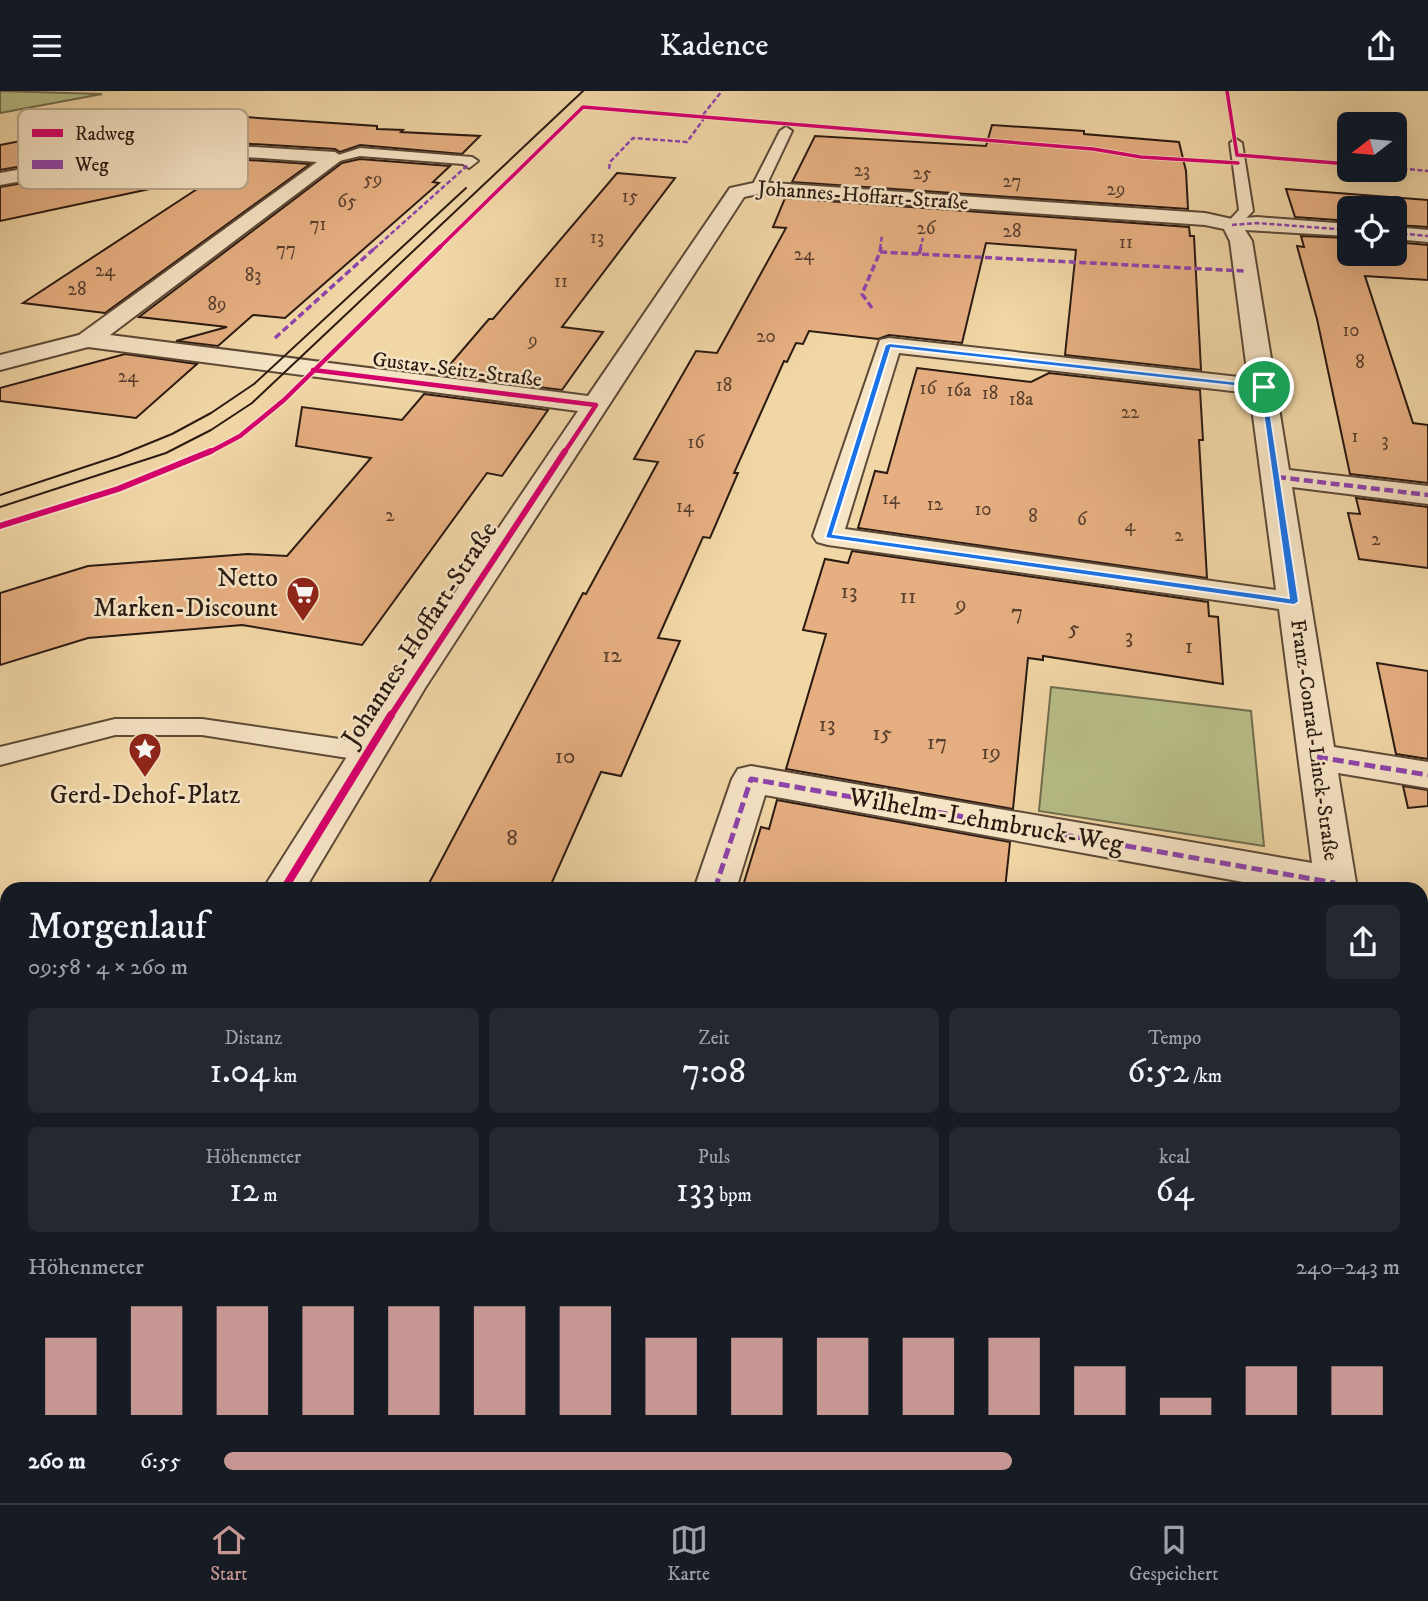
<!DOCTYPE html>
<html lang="de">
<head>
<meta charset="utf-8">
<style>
	:root { --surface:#171b24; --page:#242831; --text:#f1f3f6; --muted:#9ea1a6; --line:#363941; --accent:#c59692 }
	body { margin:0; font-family:"IM FELL DW Pica",serif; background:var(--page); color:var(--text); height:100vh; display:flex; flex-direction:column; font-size:26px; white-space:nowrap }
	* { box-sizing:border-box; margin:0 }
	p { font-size:23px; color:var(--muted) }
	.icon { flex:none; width:38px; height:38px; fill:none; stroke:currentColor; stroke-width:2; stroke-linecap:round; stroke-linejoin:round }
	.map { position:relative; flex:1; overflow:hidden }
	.side { position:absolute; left:0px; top:791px; width:1428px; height:621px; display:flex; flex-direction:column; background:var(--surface); border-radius:21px 21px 0 0; box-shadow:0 7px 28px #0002 }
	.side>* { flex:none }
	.needle { width:46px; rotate:254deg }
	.fabs { position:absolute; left:1337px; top:21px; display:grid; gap:14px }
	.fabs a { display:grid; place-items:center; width:70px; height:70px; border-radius:10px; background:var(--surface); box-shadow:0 7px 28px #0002; font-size:35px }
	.pin { position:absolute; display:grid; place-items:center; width:60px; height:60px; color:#fff; margin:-30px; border:4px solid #fff; border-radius:50%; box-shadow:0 2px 7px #0007 }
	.round { display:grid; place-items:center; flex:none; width:74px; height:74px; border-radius:10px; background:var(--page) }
	.head { display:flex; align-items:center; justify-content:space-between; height:119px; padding:0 28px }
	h1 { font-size:38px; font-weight:600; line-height:52px }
	.metrics { display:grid; grid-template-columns:repeat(3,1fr); gap:10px; height:119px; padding:7px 28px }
	.metrics div { display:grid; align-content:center; border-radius:10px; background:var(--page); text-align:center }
	.metrics b { font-size:35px; font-weight:600 }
	.metrics small { font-size:19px; font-weight:400 }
	.metrics p { font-size:19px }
	.chart { height:196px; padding:14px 28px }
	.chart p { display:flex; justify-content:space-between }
	.chart svg { width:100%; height:126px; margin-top:7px; stroke:var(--accent); stroke-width:6 }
	ul { padding:0 28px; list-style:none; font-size:23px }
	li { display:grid; grid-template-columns:112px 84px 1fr; align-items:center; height:52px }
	li i { height:18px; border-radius:9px; background:var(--accent) }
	header { display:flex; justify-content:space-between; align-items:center; height:91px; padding:0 28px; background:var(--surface); font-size:32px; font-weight:600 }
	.menu { display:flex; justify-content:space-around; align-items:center; height:98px; border-top:2px solid var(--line); background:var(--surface); font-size:19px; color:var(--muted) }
	.menu a { display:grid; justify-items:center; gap:4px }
	.menu .current { color:var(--accent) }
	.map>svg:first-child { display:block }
	.green { fill:#b8be88; stroke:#716c4d; stroke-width:2 }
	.building { fill:#e6af81; stroke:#2a1a12; stroke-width:2 }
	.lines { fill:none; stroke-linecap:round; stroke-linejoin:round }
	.lane-casing { stroke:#5c4937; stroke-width:4 }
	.street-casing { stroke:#5c4937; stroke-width:4 }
	.lane { fill:#f6e4c5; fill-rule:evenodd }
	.street { fill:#f6e4c5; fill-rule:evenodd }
	.tram { stroke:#2a1a12; stroke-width:2 }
	.quiet-far4 { stroke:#8e44ad; stroke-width:2.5; stroke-dasharray:5 2.5; stroke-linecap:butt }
	.quiet-far3 { stroke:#8e44ad; stroke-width:3.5; stroke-dasharray:7 3.5; stroke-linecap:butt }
	.quiet-far2 { stroke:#8e44ad; stroke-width:4.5; stroke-dasharray:9 4.5; stroke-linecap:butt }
	.quiet-far1 { stroke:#8e44ad; stroke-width:5; stroke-dasharray:11 5; stroke-linecap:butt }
	.quiet { stroke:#8e44ad; stroke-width:7; stroke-dasharray:15 7; stroke-linecap:butt }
	.cycleway-far3-casing { stroke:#f6e4c5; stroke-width:5 }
	.cycleway-far2-casing { stroke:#f6e4c5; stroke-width:7 }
	.cycleway-far1-casing { stroke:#f6e4c5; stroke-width:10 }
	.cycleway-casing { stroke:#f6e4c5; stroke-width:12 }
	.cycleway-far3 { stroke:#d6006c; stroke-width:3.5 }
	.cycleway-far2 { stroke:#d6006c; stroke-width:4.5 }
	.cycleway-far1 { stroke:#d6006c; stroke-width:6 }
	.cycleway { stroke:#d6006c; stroke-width:8 }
	.route { fill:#1a73e8; stroke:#fff; stroke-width:2; fill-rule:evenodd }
	.labels { text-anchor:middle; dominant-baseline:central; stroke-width:5; stroke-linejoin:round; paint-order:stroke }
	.far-number-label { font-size:19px; fill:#593f2e }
	.far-street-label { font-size:21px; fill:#2a1a12; stroke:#f6e4c5 }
	.number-label { font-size:23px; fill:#593f2e }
	.poi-label { font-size:26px; fill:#2a1a12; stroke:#f6e4c5; text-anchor:end }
	.street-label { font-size:26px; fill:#2a1a12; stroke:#f6e4c5 }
	.key { fill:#f6e4c5; stroke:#b9a78f; stroke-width:2 }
	.key-label { font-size:19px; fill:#2a1a12 }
</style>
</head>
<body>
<header><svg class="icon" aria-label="menu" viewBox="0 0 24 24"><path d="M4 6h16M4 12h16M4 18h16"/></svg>Kadence<svg class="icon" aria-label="share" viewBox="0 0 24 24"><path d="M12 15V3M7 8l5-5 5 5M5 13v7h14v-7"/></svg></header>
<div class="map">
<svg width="1428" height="1412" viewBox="0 0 1428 1412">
	<rect width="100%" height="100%" fill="#f1d6a6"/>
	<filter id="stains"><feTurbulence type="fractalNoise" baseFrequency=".00286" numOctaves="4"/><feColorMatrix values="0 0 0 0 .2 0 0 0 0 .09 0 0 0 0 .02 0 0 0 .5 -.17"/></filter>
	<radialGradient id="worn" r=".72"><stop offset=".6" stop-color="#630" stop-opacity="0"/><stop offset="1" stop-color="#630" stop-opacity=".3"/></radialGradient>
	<!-- green -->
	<g class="green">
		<path d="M 0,0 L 102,3 L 0,22 Z"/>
		<path d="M 1051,596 L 1251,620 L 1264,755 L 1039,720 Z"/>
	</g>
	<!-- building -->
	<g class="building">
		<path d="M 200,23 L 377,35 L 377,38 L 403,39 L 401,41 L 480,45 L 462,63 L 360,54 L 340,61 L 335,58 L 203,50 L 161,50 L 0,79 L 0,54 L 145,26 L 167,44 Z"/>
		<path d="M 992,34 L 1084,40 L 1084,43 L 1179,51 L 1186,80 L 1188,118 L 792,91 L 815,45 L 986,55 Z"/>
		<path d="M 203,66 L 310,73 L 105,222 L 23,212 L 220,83 L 0,130 L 0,96 L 161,68 Z"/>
		<path d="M 360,68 L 450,75 L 433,91 L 439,92 L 285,227 L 253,224 L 218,255 L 176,250 L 227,236 L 139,226 L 342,72 Z"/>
		<path d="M 617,82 L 675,87 L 562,236 L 603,241 L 562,299 L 441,284 L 489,228 L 493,228 Z"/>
		<path d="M 1286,98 L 1428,109 L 1428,136 L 1395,134 L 1395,117 L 1349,117 L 1349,130 L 1295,126 Z"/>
		<path d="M 785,107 L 1189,136 L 1190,145 L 1194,145 L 1201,279 L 1065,264 L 1076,159 L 986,152 L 962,252 L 889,244 L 878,248 L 809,240 L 803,253 L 796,252 L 787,271 L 784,270 L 734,382 L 738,382 L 710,447 L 703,446 L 658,547 L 680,550 L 621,685 L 601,681 L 549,798 L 426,798 L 583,502 L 586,503 L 658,371 L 634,368 L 696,260 L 717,262 L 786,137 L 773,136 Z"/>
		<path d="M 1301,145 L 1349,147 L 1349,163 L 1395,163 L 1395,151 L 1428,154 L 1428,189 L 1365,185 L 1413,332 L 1428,334 L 1428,392 L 1350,383 L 1317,228 L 1297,155 L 1304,156 Z"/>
		<path d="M 125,263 L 197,273 L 136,327 L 0,310 L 0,297 Z"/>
		<path d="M 917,277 L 1031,291 L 1049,282 L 1200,299 L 1203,349 L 1199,349 L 1207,487 L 858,437 L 875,380 L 887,382 Z"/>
		<path d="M 424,303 L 548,319 L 502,385 L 487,382 L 362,554 L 242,534 L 88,547 L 0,574 L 0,502 L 88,475 L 248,463 L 287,465 L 371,367 L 296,355 L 302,316 L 402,329 Z"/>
		<path d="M 1356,407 L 1428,416 L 1428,477 L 1359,468 L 1348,422 L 1360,423 Z"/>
		<path d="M 852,460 L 1208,511 L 1209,525 L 1218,526 L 1223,593 L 1043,565 L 1043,569 L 1028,567 L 1013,718 L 786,678 L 826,543 L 803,539 L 825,468 L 848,472 Z"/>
		<path d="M 1377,572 L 1428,580 L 1428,668 L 1396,663 Z"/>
		<path d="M 1403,695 L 1428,699 L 1428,715 L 1408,717 Z"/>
		<path d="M 777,709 L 1010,751 L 1005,798 L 742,798 L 761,736 L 769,738 Z"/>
	</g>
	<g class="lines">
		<defs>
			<g id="lane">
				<path d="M 786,36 L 792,40 L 765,97 L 758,101 L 753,100 L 751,97 L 780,40 Z"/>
				<path d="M 1236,48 L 1242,52 L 1253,120 L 1237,137 L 1232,138 L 1225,134 L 1239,119 L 1230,52 Z"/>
				<path d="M 360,57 L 472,66 L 478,70 L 469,77 L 463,73 L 360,65 L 335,71 L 329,67 Z"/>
				<path d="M 115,628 L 202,628 L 367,652 L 376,655 L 380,661 L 376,667 L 367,670 L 202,644 L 115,644 L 0,674 L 0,656 Z"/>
			</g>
			<g id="street">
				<path d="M 161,53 L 203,53 L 335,61 L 344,67 L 110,244 L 588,305 L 730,97 L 758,91 L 1205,122 L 1232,128 L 1257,126 L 1349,133 L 1349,145 L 1245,139 L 1252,150 L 1289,379 L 1428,395 L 1428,413 L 1292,396 L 1334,656 L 1428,671 L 1428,697 L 1338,682 L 1357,798 L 1281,798 L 765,704 L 736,798 L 694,798 L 732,688 L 738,678 L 751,675 L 1312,772 L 1279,518 L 828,454 L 817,451 L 813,445 L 880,249 L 889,247 L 1248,287 L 1230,150 L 1224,138 L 1205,134 L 758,103 L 744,106 L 425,597 L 305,798 L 263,798 L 397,587 L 578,320 L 88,256 L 0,279 L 0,264 L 79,244 L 317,71 L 203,63 L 161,65 L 0,94 L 0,82 ZM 899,262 L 1250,302 L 1276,499 L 845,438 Z"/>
				<path d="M 1395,136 L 1428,139 L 1428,151 L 1395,148 Z"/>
				<path d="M 0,970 L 7,972 L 7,1014 L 0,1012 Z"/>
				<path d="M 1421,1135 L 1428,1136 L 1428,1188 L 1421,1187 Z"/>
				<path d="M 7,1208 L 7,1271 L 0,1274 L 0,1210 Z"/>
				<path d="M 1421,1369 L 1428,1372 L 1428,1412 L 1393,1412 L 1392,1405 L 1421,1405 Z"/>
				<path d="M 560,1405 L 640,1405 L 643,1412 L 563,1412 Z"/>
			</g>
		</defs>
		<!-- lane casing -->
		<use href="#lane" class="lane-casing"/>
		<!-- street casing -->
		<use href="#street" class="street-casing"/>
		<!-- lane -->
		<use href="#lane" class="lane"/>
		<!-- street -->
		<use href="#street" class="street"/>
		<!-- tram -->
		<g class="tram">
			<path d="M 0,404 L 118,365 L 172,343 L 211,322 L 254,293 L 466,97"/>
			<path d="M 0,416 L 166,362 L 211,339 L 252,312 L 583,0"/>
		</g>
		<!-- quiet-far4 -->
		<g class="quiet-far4">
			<path d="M 1395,77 L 1428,80"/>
			<path d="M 609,78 L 610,71 L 633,47 L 687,51 L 703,29 L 702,25 L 722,0"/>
			<path d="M 1232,134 L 1257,132 L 1349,139"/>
			<path d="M 1395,142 L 1428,145"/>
			<path d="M 374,158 L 469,73"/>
			<path d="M 880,158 L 882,144"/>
			<path d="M 920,158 L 923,147"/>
		</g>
		<!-- quiet-far3 -->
		<g class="quiet-far3">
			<path d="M 880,161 L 881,156"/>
			<path d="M 919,163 L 921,156"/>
			<path d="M 872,217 L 862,203 L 880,161 L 1244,180"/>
			<path d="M 275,247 L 376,156"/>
			<path d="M 855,362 L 889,254 L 1264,296"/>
		</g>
		<!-- quiet-far2 -->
		<g class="quiet-far2">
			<path d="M 855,360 L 828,445 L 1295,511"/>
			<path d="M 1277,386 L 1428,404"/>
		</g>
		<!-- quiet-far1 -->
		<g class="quiet-far1">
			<path d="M 1317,666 L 1428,684"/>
			<path d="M 715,798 L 751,688 L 1335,792"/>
		</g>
		<!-- quiet -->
		<g class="quiet">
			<path d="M 1421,1161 L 1428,1162"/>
			<path d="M 590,1405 L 613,1412"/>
		</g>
		<defs>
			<g id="cycleway-far3">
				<path d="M 1227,0 L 1237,64 L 1349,73"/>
				<path d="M 438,158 L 583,16 L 1093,58 L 1141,66 L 1238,72"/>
			</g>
			<g id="cycleway-far2">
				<path d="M 313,279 L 596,314 L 564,362"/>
				<path d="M 208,362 L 240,345 L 284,309 L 440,156"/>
			</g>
			<g id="cycleway-far1">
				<path d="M 0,435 L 118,398 L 211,360"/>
				<path d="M 390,626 L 565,360"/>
			</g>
			<path id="cycleway" d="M 284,798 L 391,624"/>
		</defs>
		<!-- cycleway-far3 casing -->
		<use href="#cycleway-far3" class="cycleway-far3-casing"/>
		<!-- cycleway-far2 casing -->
		<use href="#cycleway-far2" class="cycleway-far2-casing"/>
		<!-- cycleway-far1 casing -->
		<use href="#cycleway-far1" class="cycleway-far1-casing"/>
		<!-- cycleway casing -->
		<use href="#cycleway" class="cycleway-casing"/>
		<!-- cycleway-far3 -->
		<use href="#cycleway-far3" class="cycleway-far3"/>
		<!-- cycleway-far2 -->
		<use href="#cycleway-far2" class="cycleway-far2"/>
		<!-- cycleway-far1 -->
		<use href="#cycleway-far1" class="cycleway-far1"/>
		<!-- cycleway -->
		<use href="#cycleway" class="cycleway"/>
	</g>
	<!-- route -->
	<path class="route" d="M 889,252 L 1266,294 L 1299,511 L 1294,514 L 825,447 L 885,254 ZM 891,257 L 1260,298 L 1289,507 L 833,443 Z"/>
	<!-- icons -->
	<defs>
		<symbol id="supermarket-pin" viewBox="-11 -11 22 30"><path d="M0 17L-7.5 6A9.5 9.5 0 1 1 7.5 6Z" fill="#8f2418" stroke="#f6e4c5"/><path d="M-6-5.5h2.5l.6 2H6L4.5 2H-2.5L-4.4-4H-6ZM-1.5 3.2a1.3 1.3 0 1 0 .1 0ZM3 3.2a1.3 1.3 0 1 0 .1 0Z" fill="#fff"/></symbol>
		<symbol id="sight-pin" viewBox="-11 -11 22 30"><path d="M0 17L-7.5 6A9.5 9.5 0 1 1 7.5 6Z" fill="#8f2418" stroke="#f6e4c5"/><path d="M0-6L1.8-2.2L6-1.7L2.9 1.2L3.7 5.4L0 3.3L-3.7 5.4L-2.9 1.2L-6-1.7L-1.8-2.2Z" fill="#fff"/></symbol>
	</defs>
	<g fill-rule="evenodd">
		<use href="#supermarket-pin" x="284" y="483" width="38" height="52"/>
		<use href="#sight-pin" x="126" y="639" width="38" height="52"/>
	</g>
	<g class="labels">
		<!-- far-number labels -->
		<g class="far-number-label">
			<text x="862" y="79">23</text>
			<text x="922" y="82">25</text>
			<text x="373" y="88">59</text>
			<text x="1012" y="90">27</text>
			<text x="1116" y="98">29</text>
			<text x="630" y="105">15</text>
			<text x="347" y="110">65</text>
			<text x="318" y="133">71</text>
			<text x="926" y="137">26</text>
			<text x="1012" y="140">28</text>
			<text x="597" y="146">13</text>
			<text x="1126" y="151">11</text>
			<text x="286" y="158">77</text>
			<text x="804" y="163">24</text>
			<text x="105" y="179">24</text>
			<text x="253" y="184">83</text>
			<text x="561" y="190">11</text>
			<text x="77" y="198">28</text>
			<text x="217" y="213">89</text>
			<text x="1351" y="239">10</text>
			<text x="766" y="245">20</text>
			<text x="533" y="249">9</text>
			<text x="1360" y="271">8</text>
			<text x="128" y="285">24</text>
			<text x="724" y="294">18</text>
			<text x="928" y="297">16</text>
			<text x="959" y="299">16a</text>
			<text x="990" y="302">18</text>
			<text x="1021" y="308">18a</text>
			<text x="1130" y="321">22</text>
			<text x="1355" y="345">1</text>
			<text x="1385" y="349">3</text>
			<text x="696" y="351">16</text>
			<text x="891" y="407">14</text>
			<text x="935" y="413">12</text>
			<text x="685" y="415">14</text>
			<text x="983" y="418">10</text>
			<text x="390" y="424">2</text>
			<text x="1033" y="425">8</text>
			<text x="1082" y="428">6</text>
			<text x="1130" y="434">4</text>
			<text x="1179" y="444">2</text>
			<text x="1376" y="448">2</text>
		</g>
		<!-- far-street labels -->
		<g class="far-street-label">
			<text transform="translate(863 105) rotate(4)">Johannes-Hoffart-Straße</text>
			<text transform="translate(457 279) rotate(7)">Gustav-Seitz-Straße</text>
			<text transform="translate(1314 649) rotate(82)">Franz-Conrad-Linck-Straße</text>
		</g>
		<!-- number labels -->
		<g class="number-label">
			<text x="849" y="500">13</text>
			<text x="908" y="505">11</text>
			<text x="961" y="513">9</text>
			<text x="1017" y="521">7</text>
			<text x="1074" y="537">5</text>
			<text x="1129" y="545">3</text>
			<text x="1189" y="555">1</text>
			<text x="612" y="564">12</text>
			<text x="827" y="633">13</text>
			<text x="882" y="642">15</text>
			<text x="937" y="651">17</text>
			<text x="991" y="661">19</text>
			<text x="565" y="665">10</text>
			<text x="512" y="747">8</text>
		</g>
		<!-- poi labels -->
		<g class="poi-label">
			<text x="278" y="487">Netto<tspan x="278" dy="30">Marken-Discount</tspan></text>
			<text x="145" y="704" text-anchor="middle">Gerd-Dehof-Platz</text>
		</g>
		<!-- street labels -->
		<g class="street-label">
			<text transform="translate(420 543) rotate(-57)">Johannes-Hoffart-Straße</text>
			<text transform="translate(986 730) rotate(10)">Wilhelm-Lehmbruck-Weg</text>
		</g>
	</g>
	<!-- legend -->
	<rect x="18" y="18" width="230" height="80" rx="10" class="key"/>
	<rect x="32" y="38" width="31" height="8" fill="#d6006c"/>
	<rect x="32" y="69" width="31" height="9" fill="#8e44ad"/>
	<g class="key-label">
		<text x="75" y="49">Radweg</text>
		<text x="75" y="80">Weg</text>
	</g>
	<rect width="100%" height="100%" filter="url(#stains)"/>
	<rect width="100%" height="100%" fill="url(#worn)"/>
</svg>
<div class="fabs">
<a><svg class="needle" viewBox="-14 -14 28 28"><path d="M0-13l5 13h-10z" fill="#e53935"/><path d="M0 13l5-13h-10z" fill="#9ea1a6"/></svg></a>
<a><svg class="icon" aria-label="locate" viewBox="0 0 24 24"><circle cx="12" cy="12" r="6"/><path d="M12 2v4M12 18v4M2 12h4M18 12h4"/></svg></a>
</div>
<div class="pin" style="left:1264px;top:296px;background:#1e9e55"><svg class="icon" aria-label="arrive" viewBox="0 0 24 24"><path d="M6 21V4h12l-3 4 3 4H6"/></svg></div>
<section class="side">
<div class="head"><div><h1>Morgenlauf</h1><p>09:58 · 4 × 260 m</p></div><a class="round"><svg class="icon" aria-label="share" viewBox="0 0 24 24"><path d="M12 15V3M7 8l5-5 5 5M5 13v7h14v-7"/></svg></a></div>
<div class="metrics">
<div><p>Distanz</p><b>1.04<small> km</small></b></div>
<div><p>Zeit</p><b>7:08</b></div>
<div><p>Tempo</p><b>6:52<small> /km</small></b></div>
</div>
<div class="metrics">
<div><p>Höhenmeter</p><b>12<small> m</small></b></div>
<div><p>Puls</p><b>133<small> bpm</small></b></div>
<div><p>kcal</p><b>64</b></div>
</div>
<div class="chart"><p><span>Höhenmeter</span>240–243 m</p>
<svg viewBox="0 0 160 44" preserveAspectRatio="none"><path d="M5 44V17M15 44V6M25 44V6M35 44V6M45 44V6M55 44V6M65 44V6M75 44V17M85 44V17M95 44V17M105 44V17M115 44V17M125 44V27M135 44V38M145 44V27M155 44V27"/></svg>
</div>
<ul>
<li><b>260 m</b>6:55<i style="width:67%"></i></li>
</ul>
</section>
</div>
<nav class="menu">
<a class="current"><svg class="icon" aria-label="home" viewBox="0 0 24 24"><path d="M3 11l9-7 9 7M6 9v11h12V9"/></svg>Start</a>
<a><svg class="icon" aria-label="map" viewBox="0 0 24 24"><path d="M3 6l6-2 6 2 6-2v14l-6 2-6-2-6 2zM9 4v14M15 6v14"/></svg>Karte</a>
<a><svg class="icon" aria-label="saved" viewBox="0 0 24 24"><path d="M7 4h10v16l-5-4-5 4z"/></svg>Gespeichert</a>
</nav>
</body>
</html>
